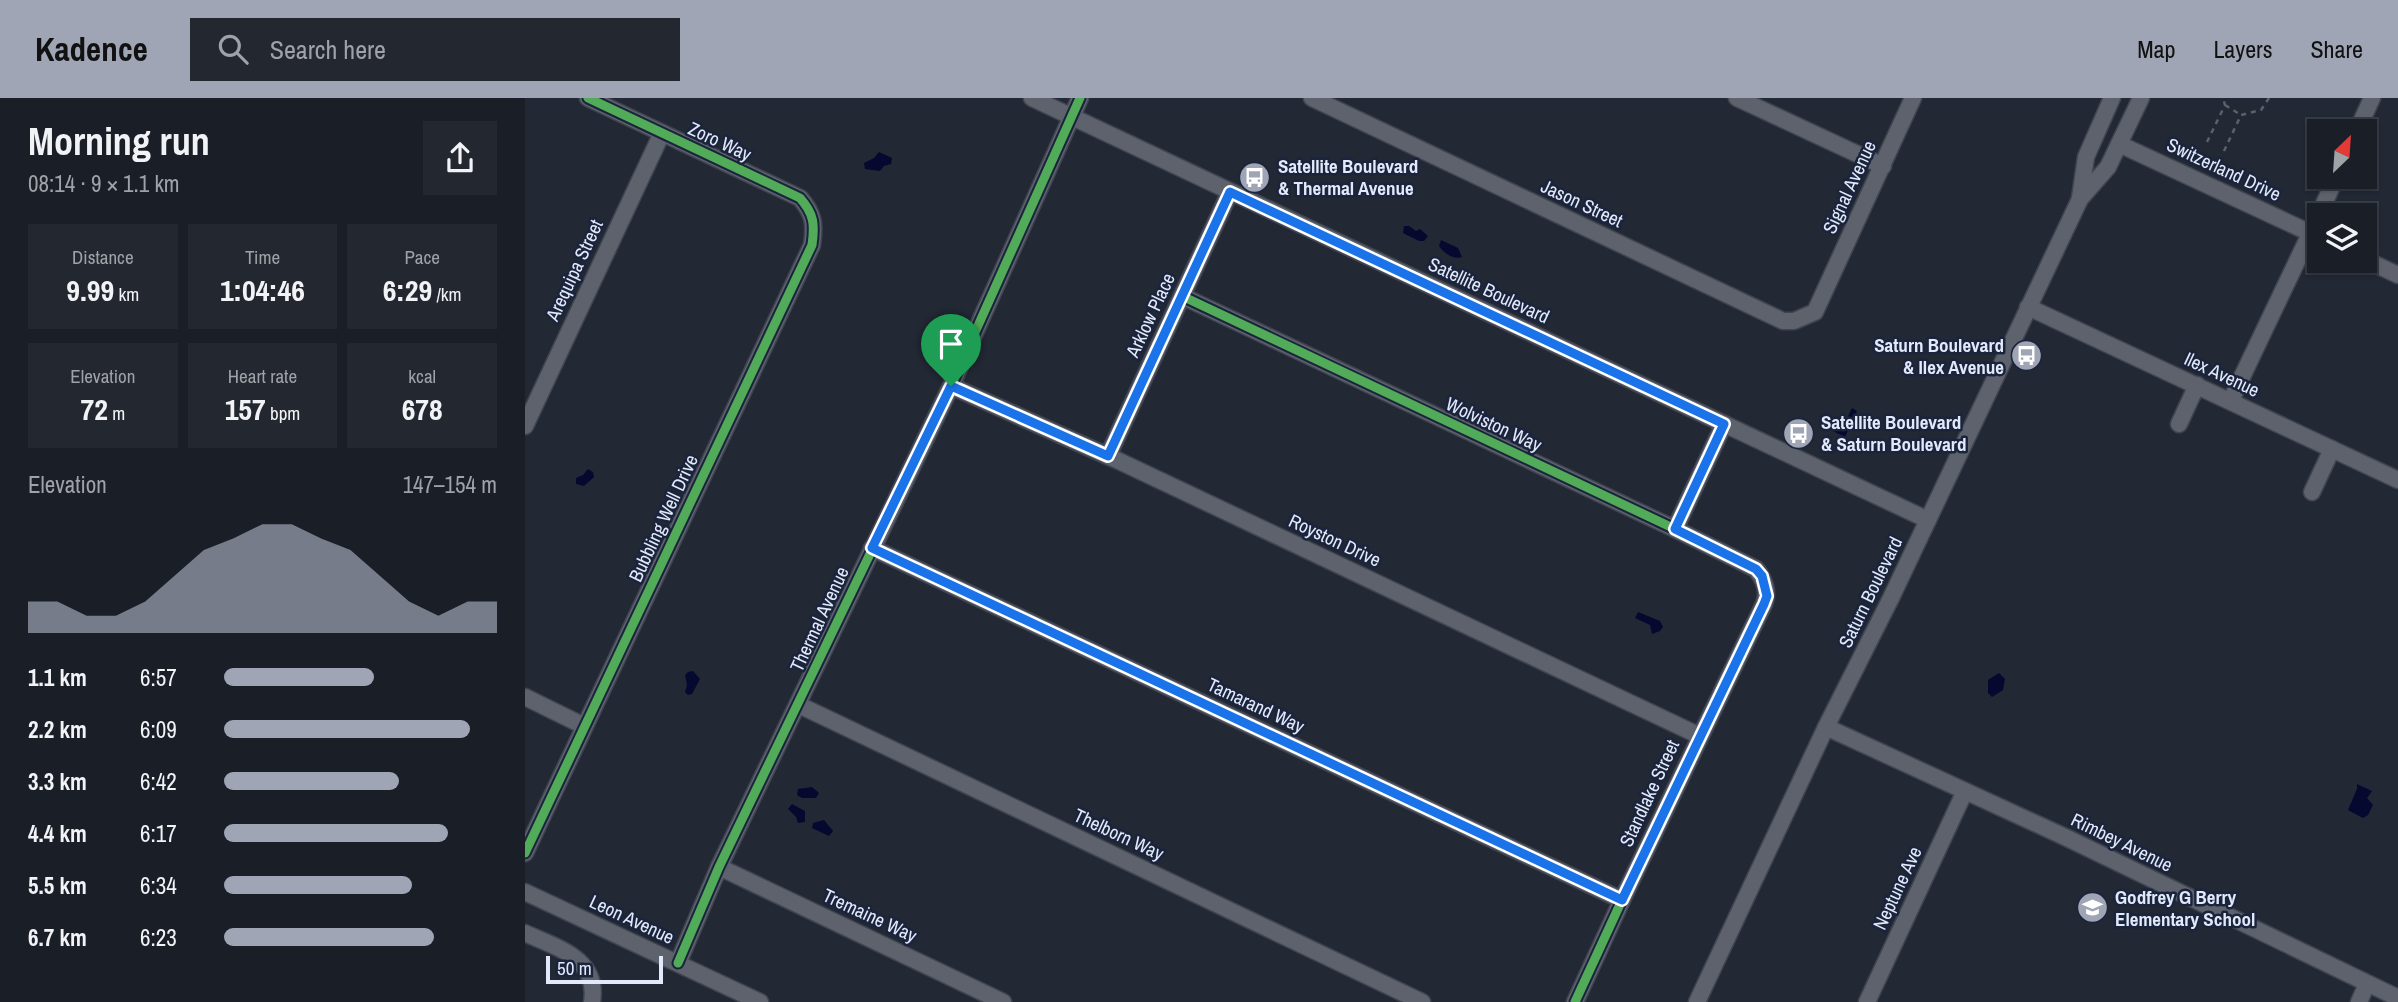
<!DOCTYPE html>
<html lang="en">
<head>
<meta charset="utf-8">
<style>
	:root { --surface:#1a1e27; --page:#23272f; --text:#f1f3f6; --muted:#9fa2a7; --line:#383c44; --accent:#9fa5b5 }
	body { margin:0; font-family:"Archivo Narrow",sans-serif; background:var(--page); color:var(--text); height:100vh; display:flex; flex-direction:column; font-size:26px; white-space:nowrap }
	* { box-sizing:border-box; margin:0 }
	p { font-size:23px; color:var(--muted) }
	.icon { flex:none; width:38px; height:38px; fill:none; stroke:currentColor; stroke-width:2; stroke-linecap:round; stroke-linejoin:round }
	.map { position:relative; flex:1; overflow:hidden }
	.side { display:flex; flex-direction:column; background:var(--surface); width:525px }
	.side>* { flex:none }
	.needle { width:46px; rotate:25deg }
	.fabs { position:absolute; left:1782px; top:21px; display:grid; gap:14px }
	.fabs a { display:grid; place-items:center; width:70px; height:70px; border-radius:0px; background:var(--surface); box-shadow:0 2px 5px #0004,0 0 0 2px var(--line); font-size:35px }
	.scale { position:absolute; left:21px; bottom:18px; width:117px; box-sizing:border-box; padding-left:7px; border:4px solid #e2e9fa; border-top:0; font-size:19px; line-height:24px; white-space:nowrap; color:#e2e9fa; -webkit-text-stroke:5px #1a243c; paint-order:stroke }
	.pin { position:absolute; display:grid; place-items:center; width:60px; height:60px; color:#fff; margin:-72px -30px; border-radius:50% 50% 50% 0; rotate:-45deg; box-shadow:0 0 7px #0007 }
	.pin .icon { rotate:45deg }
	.round { display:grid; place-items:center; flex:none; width:74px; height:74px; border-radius:0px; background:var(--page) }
	.summary { display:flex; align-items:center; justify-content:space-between; height:119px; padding:0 28px }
	h1 { font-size:38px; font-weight:800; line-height:52px }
	.stats { display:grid; grid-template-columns:repeat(3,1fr); gap:10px; height:119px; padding:7px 28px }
	.stats div { display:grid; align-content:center; border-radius:0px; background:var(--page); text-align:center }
	.stats b { font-size:30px; font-weight:800 }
	.stats small { font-size:19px; font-weight:400 }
	.stats p { font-size:19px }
	.chart { height:196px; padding:14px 28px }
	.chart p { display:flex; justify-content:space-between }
	.chart svg { width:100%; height:126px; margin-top:7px; fill:var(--accent); opacity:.7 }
	ul { padding:0 28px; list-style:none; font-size:23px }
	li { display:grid; grid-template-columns:112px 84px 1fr; align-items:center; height:52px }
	li i { height:18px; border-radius:9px; background:var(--accent) }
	header { display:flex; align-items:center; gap:42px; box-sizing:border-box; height:98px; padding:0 35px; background:var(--accent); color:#111 }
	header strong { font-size:33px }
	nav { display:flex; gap:38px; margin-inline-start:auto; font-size:24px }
	.search { width:490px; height:63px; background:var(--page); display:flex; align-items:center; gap:18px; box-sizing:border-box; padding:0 24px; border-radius:0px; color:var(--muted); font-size:26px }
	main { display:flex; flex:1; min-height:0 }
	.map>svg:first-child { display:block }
	.water { fill:#05092f }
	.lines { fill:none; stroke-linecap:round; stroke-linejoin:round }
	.minor-casing { stroke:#404450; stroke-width:19 }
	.path { stroke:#5c606a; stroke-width:2.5; stroke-dasharray:5 5; stroke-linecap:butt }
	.minor { stroke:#5d626c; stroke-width:16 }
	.cycleway-casing { stroke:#1a243c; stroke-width:13 }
	.cycleway { stroke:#51ab58; stroke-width:9 }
	.route-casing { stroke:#fff; stroke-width:14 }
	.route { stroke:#1a73e8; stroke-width:9 }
	.labels { text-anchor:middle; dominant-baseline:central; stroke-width:5; stroke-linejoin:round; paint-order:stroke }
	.street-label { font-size:19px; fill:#e2e9fa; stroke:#1a243c }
	.poi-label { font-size:19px; font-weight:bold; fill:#e2e9fa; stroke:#1a243c; text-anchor:start }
</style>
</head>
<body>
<header>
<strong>Kadence</strong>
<div class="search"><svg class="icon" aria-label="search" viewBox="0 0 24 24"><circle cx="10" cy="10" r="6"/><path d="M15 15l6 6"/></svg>Search here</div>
<nav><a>Map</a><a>Layers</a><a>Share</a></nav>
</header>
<main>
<section class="side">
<div class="summary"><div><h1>Morning run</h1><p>08:14 · 9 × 1.1 km</p></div><a class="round"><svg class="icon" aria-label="share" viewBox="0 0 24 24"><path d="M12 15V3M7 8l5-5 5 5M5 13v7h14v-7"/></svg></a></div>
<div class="stats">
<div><p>Distance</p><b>9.99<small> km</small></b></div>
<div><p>Time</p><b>1:04:46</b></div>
<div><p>Pace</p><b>6:29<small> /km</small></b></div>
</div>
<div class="stats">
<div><p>Elevation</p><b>72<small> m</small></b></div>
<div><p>Heart rate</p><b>157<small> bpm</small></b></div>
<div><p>kcal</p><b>678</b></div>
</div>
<div class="chart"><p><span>Elevation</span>147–154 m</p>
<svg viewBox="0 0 160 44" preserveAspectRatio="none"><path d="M0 44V33L10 33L20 38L30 38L40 33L50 24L60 15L70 11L80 6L90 6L100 11L110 15L120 24L130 33L140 38L150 33L160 33V44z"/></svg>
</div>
<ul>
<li><b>1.1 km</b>6:57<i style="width:55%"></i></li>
<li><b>2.2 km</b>6:09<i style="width:90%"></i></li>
<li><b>3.3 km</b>6:42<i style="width:64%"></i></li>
<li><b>4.4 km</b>6:17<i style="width:82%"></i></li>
<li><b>5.5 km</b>6:34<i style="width:69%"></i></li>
<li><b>6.7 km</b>6:23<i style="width:77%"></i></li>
</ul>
</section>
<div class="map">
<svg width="1873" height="904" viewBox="0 0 1873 904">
	<rect width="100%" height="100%" fill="#222834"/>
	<!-- water -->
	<g class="water">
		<path d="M 354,54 L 367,60 L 366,66 L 359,68 L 355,73 L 340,71 L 339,65 L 349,60 Z"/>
		<path d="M 879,128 L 884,128 L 891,133 L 895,131 L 903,138 L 899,143 L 894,143 L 878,135 Z"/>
		<path d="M 916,142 L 933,150 L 937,159 C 928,162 919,155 914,148 Z"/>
		<path d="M 1327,310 L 1332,313 L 1320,339 L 1308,333 L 1312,324 L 1319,327 Z"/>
		<path d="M 63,371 L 68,374 L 69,379 L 59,388 L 51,386 L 51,380 L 58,377 Z"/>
		<path d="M 1113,514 L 1135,523 L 1138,529 L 1135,533 L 1127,536 L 1125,527 L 1110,520 Z"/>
		<path d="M 168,573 L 175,581 L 167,596 L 163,597 L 160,594 L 162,587 L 160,577 L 163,574 Z"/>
		<path d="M 1474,575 L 1480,581 L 1478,592 L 1467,599 L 1463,595 L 1463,582 Z"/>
		<path d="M 1832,686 L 1847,693 L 1842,700 L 1848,707 L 1843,717 L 1838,720 L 1823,712 L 1832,691 Z"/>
		<path d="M 287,689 L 294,695 L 291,700 L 277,700 L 272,697 L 273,691 Z"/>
		<path d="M 267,706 L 280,713 L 280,724 L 273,725 L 271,719 L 263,711 Z"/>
		<path d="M 299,722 L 308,733 L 304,738 L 287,730 L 288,725 Z"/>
	</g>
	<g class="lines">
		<defs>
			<g id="minor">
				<path d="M 507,0 L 1403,422"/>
				<path d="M 787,0 L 1258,223 L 1269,223 L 1290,214 L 1388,0"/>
				<path d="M 1212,0 L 1358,68"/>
				<path d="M 1832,33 L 1847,0"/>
				<path d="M 1594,46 L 1794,139"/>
				<path d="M 1555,100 L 1561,59 L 1587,0"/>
				<path d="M 1794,117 L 1811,79"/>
				<path d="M 1839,161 L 1873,177"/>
				<path d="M 657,198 L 1150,431 L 1231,471 C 1239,481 1244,494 1239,506 L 1097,802 L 1050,904"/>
				<path d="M 1503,209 L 1873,382"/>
				<path d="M 426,288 L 594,363 L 1175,638"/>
				<path d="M 1706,302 L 1794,117"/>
				<path d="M 1654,326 L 1672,287"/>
				<path d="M 0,328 L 137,35"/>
				<path d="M 583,358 L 705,94"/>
				<path d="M 1787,394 L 1807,351"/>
				<path d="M 1150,431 L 1199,326"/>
				<path d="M 347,450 L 1097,802"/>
				<path d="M 0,599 L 59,628"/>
				<path d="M 274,607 L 897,904"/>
				<path d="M 1301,629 L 1540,739 L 1873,900"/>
				<path d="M 0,755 L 287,147 C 290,126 289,116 275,100 L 63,0"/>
				<path d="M 194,769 L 478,904"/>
				<path d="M 0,794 L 235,904"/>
				<path d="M 0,835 C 32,850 74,860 67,904"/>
				<path d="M 153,865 L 194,769 L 426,288 L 555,0"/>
				<path d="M 1172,904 L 1301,629 L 1366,500 L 1555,101 L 1583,69 L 1616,0"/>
				<path d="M 1342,904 L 1440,693"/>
				<path d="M 1834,904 L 1842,886"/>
			</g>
		</defs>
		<!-- minor casing -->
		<use href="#minor" class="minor-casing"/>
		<!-- path -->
		<g class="path">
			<path d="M 1700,7 L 1716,17"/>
			<path d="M 1682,44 L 1700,7 L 1698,0"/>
			<path d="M 1699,53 L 1716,17 L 1736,12 L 1744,0"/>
		</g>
		<!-- minor -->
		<use href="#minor" class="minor"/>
		<defs>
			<g id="cycleway">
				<path d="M 657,198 L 1150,431 L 1231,471 C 1239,481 1244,494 1239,506 L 1097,802 L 1050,904"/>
				<path d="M 0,755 L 287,147 C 290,126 289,116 275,100 L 63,0"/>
				<path d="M 153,865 L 194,769 L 426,288 L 555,0"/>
			</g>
		</defs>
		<!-- cycleway casing -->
		<use href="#cycleway" class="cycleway-casing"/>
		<!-- cycleway -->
		<use href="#cycleway" class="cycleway"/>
	</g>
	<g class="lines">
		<defs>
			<path id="route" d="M 705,94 L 1199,326 L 1150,431 L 1231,471 L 1237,478 L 1242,498 L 1239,506 L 1097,802 L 347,450 L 426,288 L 583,358 Z"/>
		</defs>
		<!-- route casing -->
		<use href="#route" class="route-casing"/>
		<!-- route -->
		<use href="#route" class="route"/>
	</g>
	<!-- icons -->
	<defs>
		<symbol id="bus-disc" viewBox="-11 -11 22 22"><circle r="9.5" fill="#9fa5b5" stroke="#1a243c"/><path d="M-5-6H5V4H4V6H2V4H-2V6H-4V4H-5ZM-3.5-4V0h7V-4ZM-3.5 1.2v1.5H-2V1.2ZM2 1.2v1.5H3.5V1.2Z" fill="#fff"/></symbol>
		<symbol id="school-disc" viewBox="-11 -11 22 22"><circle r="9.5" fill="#9fa5b5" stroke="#1a243c"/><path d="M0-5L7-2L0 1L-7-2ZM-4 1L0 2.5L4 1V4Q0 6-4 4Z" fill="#fff"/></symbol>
	</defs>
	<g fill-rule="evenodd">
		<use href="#bus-disc" x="712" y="62" width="35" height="35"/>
		<use href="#bus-disc" x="1484" y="240" width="35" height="35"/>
		<use href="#bus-disc" x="1256" y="318" width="35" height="35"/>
		<use href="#school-disc" x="1550" y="792" width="35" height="35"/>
	</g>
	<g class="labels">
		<!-- street labels -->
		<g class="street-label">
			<text transform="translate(195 43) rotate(25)">Zoro Way</text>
			<text transform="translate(1699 71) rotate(25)">Switzerland Drive</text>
			<text transform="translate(1324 89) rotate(-65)">Signal Avenue</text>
			<text transform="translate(1057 105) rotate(25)">Jason Street</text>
			<text transform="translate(49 172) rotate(-65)">Arequipa Street</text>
			<text transform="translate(964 192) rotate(25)">Satellite Boulevard</text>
			<text transform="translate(625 217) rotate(-65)">Arklow Place</text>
			<text transform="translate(1697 276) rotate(25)">Ilex Avenue</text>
			<text transform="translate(969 326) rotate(25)">Wolviston Way</text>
			<text transform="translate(138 420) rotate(-65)">Bubbling Well Drive</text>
			<text transform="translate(810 442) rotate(25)">Royston Drive</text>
			<text transform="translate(1345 494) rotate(-64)">Saturn Boulevard</text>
			<text transform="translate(294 521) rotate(-65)">Thermal Avenue</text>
			<text transform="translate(731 607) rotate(25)">Tamarand Way</text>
			<text transform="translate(1124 695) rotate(-65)">Standlake Street</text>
			<text transform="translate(594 736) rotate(25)">Thelborn Way</text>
			<text transform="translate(1597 744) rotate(26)">Rimbey Avenue</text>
			<text transform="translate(1372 790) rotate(-65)">Neptune Ave</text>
			<text transform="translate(345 817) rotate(25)">Tremaine Way</text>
			<text transform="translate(107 821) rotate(25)">Leon Avenue</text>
		</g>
		<!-- poi labels -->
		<g class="poi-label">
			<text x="753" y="68">Satellite Boulevard<tspan x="753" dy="22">&amp; Thermal Avenue</tspan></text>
			<text x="1479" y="247" text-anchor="end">Saturn Boulevard<tspan x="1479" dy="22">&amp; Ilex Avenue</tspan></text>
			<text x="1296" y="324">Satellite Boulevard<tspan x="1296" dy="22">&amp; Saturn Boulevard</tspan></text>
			<text x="1590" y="799">Godfrey G Berry<tspan x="1590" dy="22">Elementary School</tspan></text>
		</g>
	</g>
</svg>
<div class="fabs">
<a><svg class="needle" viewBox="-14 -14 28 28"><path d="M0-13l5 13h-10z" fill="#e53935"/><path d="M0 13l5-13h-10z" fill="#9fa2a7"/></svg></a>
<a><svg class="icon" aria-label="layers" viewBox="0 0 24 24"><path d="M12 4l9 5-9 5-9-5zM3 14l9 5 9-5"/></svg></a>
</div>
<div class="scale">50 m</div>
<div class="pin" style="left:426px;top:288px;background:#1e9e55"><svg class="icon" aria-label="arrive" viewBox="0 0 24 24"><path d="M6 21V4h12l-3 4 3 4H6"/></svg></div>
</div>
</main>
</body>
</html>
